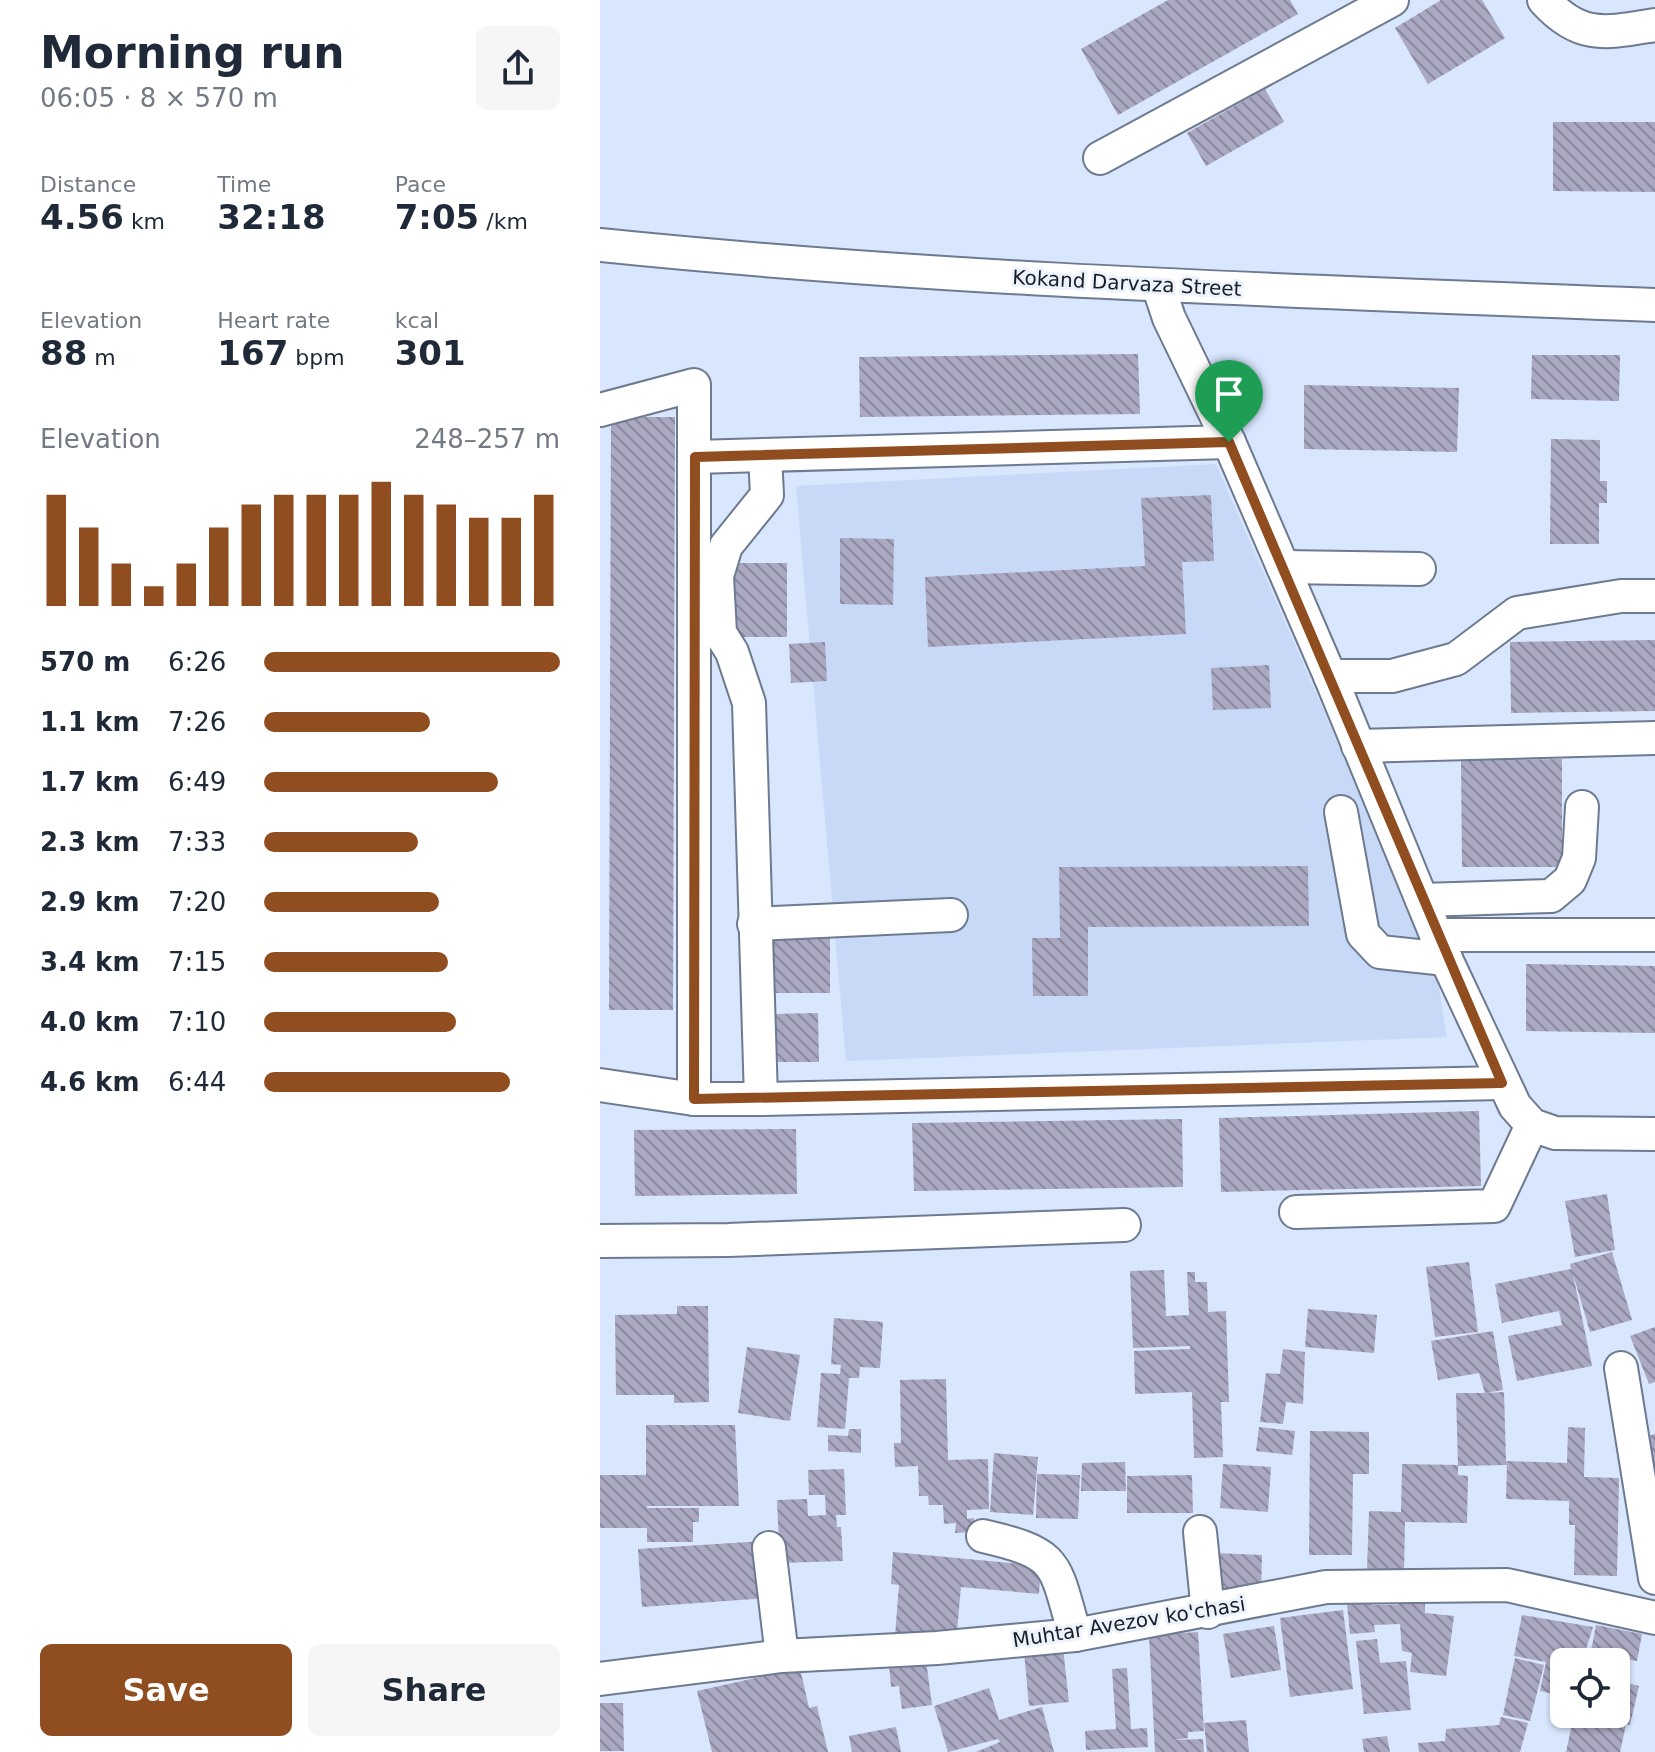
<!DOCTYPE html>
<html lang="en">
<head>
<meta charset="utf-8">
<style>
	:root { --surface:#fff; --page:#f6f6f7; --text:#1f2937; --muted:#747a83; --accent:#904d1f }
	body { margin:0; font-family:"DejaVu Sans",sans-serif; background:var(--page); color:var(--text); height:100vh; display:flex; flex-direction:column; font-size:30px; white-space:nowrap }
	* { box-sizing:border-box; margin:0 }
	p { font-size:26px; color:var(--muted) }
	.icon { flex:none; width:44px; height:44px; fill:none; stroke:currentColor; stroke-width:2; stroke-linecap:round; stroke-linejoin:round }
	.map { position:relative; flex:1; overflow:hidden }
	.drawer { display:flex; flex-direction:column; background:var(--surface); width:600px }
	.drawer>* { flex:none }
	.fabs { position:absolute; left:950px; top:1648px; display:grid; gap:16px }
	.fabs a { display:grid; place-items:center; width:80px; height:80px; border-radius:12px; background:var(--surface); box-shadow:0 2px 6px #0004; font-size:40px }
	.pin { position:absolute; display:grid; place-items:center; width:68px; height:68px; color:#fff; margin:-82px -34px; border-radius:50% 50% 50% 0; rotate:-45deg; box-shadow:0 0 8px #0007 }
	.pin .icon { rotate:45deg }
	.round { display:grid; place-items:center; flex:none; width:84px; height:84px; border-radius:12px; background:var(--page) }
	.summary { display:flex; align-items:center; justify-content:space-between; height:136px; padding:0 40px }
	h1 { font-size:44px; font-weight:700; line-height:60px }
	.metrics { display:grid; grid-template-columns:repeat(3,1fr); gap:12px; height:136px; padding:8px 40px }
	.metrics div { display:grid; align-content:center }
	.metrics b { font-size:34px; font-weight:700 }
	.metrics small { font-size:22px; font-weight:400 }
	.metrics p { font-size:22px }
	.chart { height:224px; padding:16px 40px }
	.chart p { display:flex; justify-content:space-between }
	.chart svg { width:100%; height:144px; margin-top:8px; stroke:var(--accent); stroke-width:6 }
	.primary-button { display:flex; gap:16px; margin-top:auto; padding:16px 40px }
	.primary-button a { flex:1; height:92px; border-radius:12px; background:var(--accent); color:#fff; font-size:32px; font-weight:700; line-height:92px; text-align:center }
	.primary-button a+a { background:var(--page); color:var(--text) }
	ul { padding:0 40px; list-style:none; font-size:26px }
	li { display:grid; grid-template-columns:128px 96px 1fr; align-items:center; height:60px }
	li i { height:20px; border-radius:10px; background:var(--accent) }
	main { display:flex; flex:1; min-height:0 }
	.map>svg:first-child { display:block }
	.built { fill:#c7d9f7 }
	.building { fill:url(#building-back-hatch) }
	.lines { fill:none; stroke-linecap:round; stroke-linejoin:round }
	.minor-casing { stroke:#6d7a8f; stroke-width:36 }
	.minor { stroke:#fff; stroke-width:32 }
	.route-casing { stroke:#fff; stroke-width:16 }
	.route { stroke:#904d1f; stroke-width:10 }
	.labels { text-anchor:middle; dominant-baseline:central; stroke-width:6; stroke-linejoin:round; paint-order:stroke }
	.street-label { font-size:20px; fill:#191e26; stroke:#edf3fd }
</style>
</head>
<body>
<main>
<section class="drawer">
<div class="summary"><div><h1>Morning run</h1><p>06:05 · 8 × 570 m</p></div><a class="round"><svg class="icon" aria-label="share" viewBox="0 0 24 24"><path d="M12 15V3M7 8l5-5 5 5M5 13v7h14v-7"/></svg></a></div>
<div class="metrics">
<div><p>Distance</p><b>4.56<small> km</small></b></div>
<div><p>Time</p><b>32:18</b></div>
<div><p>Pace</p><b>7:05<small> /km</small></b></div>
</div>
<div class="metrics">
<div><p>Elevation</p><b>88<small> m</small></b></div>
<div><p>Heart rate</p><b>167<small> bpm</small></b></div>
<div><p>kcal</p><b>301</b></div>
</div>
<div class="chart"><p><span>Elevation</span>248–257 m</p>
<svg viewBox="0 0 160 44" preserveAspectRatio="none"><path d="M5 44V10M15 44V20M25 44V31M35 44V38M45 44V31M55 44V20M65 44V13M75 44V10M85 44V10M95 44V10M105 44V6M115 44V10M125 44V13M135 44V17M145 44V17M155 44V10"/></svg>
</div>
<ul>
<li><b>570 m</b>6:26<i style="width:100%"></i></li>
<li><b>1.1 km</b>7:26<i style="width:56%"></i></li>
<li><b>1.7 km</b>6:49<i style="width:79%"></i></li>
<li><b>2.3 km</b>7:33<i style="width:52%"></i></li>
<li><b>2.9 km</b>7:20<i style="width:59%"></i></li>
<li><b>3.4 km</b>7:15<i style="width:62%"></i></li>
<li><b>4.0 km</b>7:10<i style="width:65%"></i></li>
<li><b>4.6 km</b>6:44<i style="width:83%"></i></li>
</ul>
<div class="primary-button"><a>Save</a><a>Share</a></div>
</section>
<div class="map">
<svg width="1055" height="1752" viewBox="0 0 1055 1752">
	<defs>
		<pattern id="building-back-hatch" width="6" height="6" patternUnits="userSpaceOnUse" patternTransform="scale(2)"><rect width="6" height="6" fill="#aba8c1"/><path d="M-1 5l2 2M0 0l6 6M5-1l2 2" fill="none" stroke="#8a889d"/></pattern>
	</defs>
	<rect width="100%" height="100%" fill="#d8e6fe"/>
	<!-- built -->
	<path class="built" d="M 616,464 L 835,965 L 847,1037 L 246,1061 L 196,486 Z"/>
	<!-- building -->
	<g class="building">
		<path d="M 568,0 L 690,0 L 698,14 L 518,115 L 481,49 Z"/>
		<path d="M 841,0 L 882,0 L 905,38 L 828,84 L 795,28 Z"/>
		<path d="M 665,89 L 684,122 L 606,166 L 587,133 Z"/>
		<path d="M 953,122 L 1055,122 L 1055,192 L 953,191 Z"/>
		<path d="M 538,354 L 540,414 L 260,417 L 259,357 Z"/>
		<path d="M 932,355 L 1020,355 L 1019,401 L 931,399 Z"/>
		<path d="M 704,385 L 859,388 L 857,452 L 704,449 Z"/>
		<path d="M 11,417 L 75,417 L 73,1010 L 9,1010 Z"/>
		<path d="M 951,439 L 1000,440 L 1000,481 L 1007,481 L 1007,503 L 999,503 L 999,544 L 950,544 Z"/>
		<path d="M 611,495 L 614,561 L 582,562 L 586,634 L 328,647 L 325,577 L 545,566 L 541,498 Z"/>
		<path d="M 240,538 L 294,539 L 293,605 L 240,604 Z"/>
		<rect x="127" y="563" width="60" height="74"/>
		<path d="M 1055,640 L 1055,711 L 911,713 L 910,642 Z"/>
		<path d="M 225,642 L 227,681 L 191,683 L 189,644 Z"/>
		<path d="M 669,665 L 671,708 L 613,710 L 611,668 Z"/>
		<path d="M 962,759 L 962,867 L 862,867 L 861,760 Z"/>
		<path d="M 708,866 L 709,926 L 488,927 L 488,996 L 433,996 L 432,938 L 460,938 L 459,867 Z"/>
		<rect x="165" y="935" width="65" height="58"/>
		<path d="M 926,964 L 1055,966 L 1055,1033 L 926,1031 Z"/>
		<path d="M 218,1013 L 219,1062 L 172,1062 L 171,1014 Z"/>
		<path d="M 879,1111 L 881,1186 L 621,1192 L 619,1118 Z"/>
		<path d="M 582,1119 L 583,1187 L 314,1191 L 312,1123 Z"/>
		<path d="M 196,1129 L 197,1194 L 35,1196 L 34,1130 Z"/>
		<path d="M 1007,1194 L 1015,1250 L 975,1257 L 965,1201 Z"/>
		<path d="M 1012,1252 L 1032,1320 L 990,1332 L 973,1274 L 992,1366 L 917,1381 L 908,1336 L 962,1325 L 959,1311 L 902,1323 L 895,1284 L 971,1269 L 970,1264 Z"/>
		<path d="M 869,1262 L 878,1332 L 835,1337 L 826,1267 Z"/>
		<path d="M 564,1270 L 566,1316 L 589,1315 L 587,1272 L 595,1272 L 595,1282 L 607,1282 L 608,1312 L 626,1311 L 629,1402 L 621,1402 L 623,1457 L 594,1458 L 592,1392 L 535,1394 L 534,1351 L 590,1349 L 590,1346 L 533,1348 L 530,1271 Z"/>
		<path d="M 77,1306 L 108,1306 L 109,1402 L 74,1403 L 74,1395 L 16,1395 L 15,1315 L 77,1314 Z"/>
		<path d="M 708,1309 L 777,1315 L 774,1353 L 705,1347 Z"/>
		<path d="M 234,1318 L 283,1322 L 280,1368 L 260,1367 L 259,1378 L 249,1378 L 245,1429 L 217,1427 L 221,1373 L 240,1374 L 241,1365 L 231,1364 Z"/>
		<path d="M 1055,1327 L 1055,1382 L 1049,1384 L 1030,1336 Z"/>
		<path d="M 893,1331 L 903,1390 L 885,1393 L 904,1392 L 906,1461 L 967,1463 L 968,1427 L 985,1428 L 984,1477 L 1019,1478 L 1017,1576 L 974,1575 L 975,1525 L 969,1525 L 969,1501 L 906,1499 L 907,1465 L 858,1466 L 858,1475 L 868,1476 L 867,1523 L 805,1522 L 804,1571 L 767,1570 L 769,1511 L 801,1512 L 802,1464 L 858,1465 L 856,1393 L 885,1393 L 879,1373 L 838,1380 L 831,1341 Z"/>
		<path d="M 147,1347 L 200,1355 L 190,1421 L 138,1413 Z"/>
		<path d="M 683,1349 L 705,1352 L 703,1404 L 686,1402 L 683,1424 L 660,1422 L 666,1373 L 680,1374 Z"/>
		<path d="M 346,1379 L 348,1460 L 388,1459 L 389,1509 L 367,1510 L 367,1519 L 374,1518 L 374,1532 L 355,1533 L 356,1523 L 344,1524 L 343,1505 L 329,1505 L 328,1496 L 319,1496 L 318,1466 L 295,1467 L 294,1443 L 301,1443 L 300,1380 Z"/>
		<path d="M 46,1425 L 135,1425 L 139,1506 L 47,1506 L 47,1508 L 99,1508 L 99,1522 L 93,1522 L 93,1542 L 47,1542 L 47,1528 L 0,1528 L 0,1475 L 46,1475 Z"/>
		<path d="M 659,1427 L 695,1431 L 692,1455 L 656,1451 Z"/>
		<path d="M 249,1429 L 261,1429 L 261,1453 L 228,1451 L 228,1435 L 248,1436 Z"/>
		<path d="M 710,1431 L 769,1432 L 769,1474 L 753,1474 L 752,1555 L 709,1555 Z"/>
		<path d="M 1055,1434 L 1055,1502 L 1040,1438 Z"/>
		<path d="M 394,1453 L 438,1457 L 433,1515 L 390,1512 Z"/>
		<path d="M 525,1462 L 526,1491 L 481,1491 L 482,1463 Z"/>
		<path d="M 623,1464 L 671,1467 L 668,1512 L 620,1508 Z"/>
		<path d="M 244,1469 L 246,1515 L 236,1515 L 237,1527 L 241,1527 L 243,1561 L 180,1563 L 177,1500 L 207,1499 L 208,1516 L 226,1515 L 225,1495 L 209,1495 L 208,1470 Z"/>
		<path d="M 437,1474 L 480,1475 L 478,1519 L 436,1518 Z"/>
		<path d="M 592,1475 L 593,1513 L 527,1513 L 527,1476 Z"/>
		<path d="M 165,1541 L 169,1598 L 42,1607 L 38,1549 Z"/>
		<path d="M 293,1552 L 441,1566 L 439,1594 L 361,1587 L 356,1642 L 295,1636 L 299,1585 L 291,1584 Z"/>
		<path d="M 615,1553 L 662,1555 L 661,1595 L 614,1593 Z"/>
		<path d="M 799,1599 L 825,1604 L 825,1613 L 854,1616 L 846,1676 L 810,1672 L 812,1653 L 802,1651 L 800,1624 L 774,1625 L 775,1632 L 750,1634 L 747,1604 L 772,1601 L 772,1605 L 798,1605 Z"/>
		<path d="M 743,1610 L 753,1689 L 690,1697 L 680,1618 Z"/>
		<path d="M 922,1615 L 993,1627 L 982,1662 L 964,1662 L 964,1696 L 940,1691 L 946,1662 L 914,1656 Z"/>
		<path d="M 996,1625 L 1042,1634 L 1037,1661 L 1018,1658 L 1017,1662 L 1004,1661 L 1005,1654 L 991,1651 Z"/>
		<path d="M 674,1626 L 681,1670 L 631,1678 L 623,1634 Z"/>
		<path d="M 598,1632 L 604,1731 L 588,1732 L 588,1738 L 573,1740 L 603,1739 L 604,1752 L 555,1752 L 549,1635 Z"/>
		<path d="M 777,1639 L 780,1663 L 806,1661 L 811,1710 L 764,1714 L 756,1641 Z"/>
		<path d="M 463,1648 L 469,1702 L 429,1706 L 424,1652 Z"/>
		<path d="M 915,1658 L 944,1665 L 930,1721 L 903,1715 Z"/>
		<path d="M 326,1660 L 332,1705 L 302,1709 L 299,1686 L 291,1687 L 289,1665 Z"/>
		<path d="M 200,1668 L 209,1708 L 217,1706 L 228,1752 L 112,1752 L 97,1691 Z"/>
		<path d="M 527,1668 L 531,1729 L 547,1728 L 548,1747 L 486,1750 L 485,1731 L 516,1729 L 512,1669 Z"/>
		<path d="M 1016,1680 L 1039,1686 L 1030,1725 L 996,1717 L 1016,1714 Z"/>
		<path d="M 389,1688 L 399,1720 L 442,1707 L 454,1752 L 376,1752 L 400,1742 L 398,1739 L 348,1752 L 334,1706 Z"/>
		<path d="M 0,1703 L 23,1703 L 24,1751 L 0,1751 Z"/>
		<path d="M 974,1714 L 1026,1725 L 1020,1752 L 966,1752 Z"/>
		<path d="M 901,1717 L 928,1723 L 920,1752 L 819,1752 L 818,1743 L 845,1741 L 846,1729 L 899,1725 Z"/>
		<path d="M 646,1720 L 649,1752 L 607,1752 L 604,1723 Z"/>
		<path d="M 296,1727 L 301,1752 L 252,1752 L 249,1736 Z"/>
		<path d="M 787,1736 L 790,1752 L 764,1752 L 762,1739 Z"/>
	</g>
	<g class="lines">
		<defs>
			<g id="minor">
				<path d="M 944,0 C 980,40 1006,33 1055,25"/>
				<path d="M 500,158 L 792,0"/>
				<path d="M 0,245 C 351,281 703,291 1055,305"/>
				<path d="M 558,285 L 569,318 L 629,442 L 730,676 L 846,959 L 915,1106 L 932,1125 L 955,1133 L 1055,1134"/>
				<path d="M 0,410 L 94,385 L 94,1099"/>
				<path d="M 95,457 L 629,442"/>
				<path d="M 683,567 L 819,569"/>
				<path d="M 730,676 L 792,676 L 856,659 L 917,613 L 1021,596 L 1055,596"/>
				<path d="M 758,746 L 1055,738"/>
				<path d="M 741,812 L 763,934 L 780,952 L 846,959"/>
				<path d="M 822,900 L 951,896 L 970,880 L 979,858 L 982,807"/>
				<path d="M 154,924 L 351,915"/>
				<path d="M 836,935 L 1055,935"/>
				<path d="M 0,1085 L 94,1099 L 161,1099 L 902,1083"/>
				<path d="M 161,1099 L 149,703 L 132,652 L 120,633 L 117,576 L 126,546 L 167,495 L 165,455"/>
				<path d="M 696,1212 L 894,1206 L 932,1125"/>
				<path d="M 0,1241 L 128,1240 L 524,1225"/>
				<path d="M 1021,1368 L 1055,1578"/>
				<path d="M 600,1532 L 608,1612"/>
				<path d="M 383,1536 C 461,1554 454,1563 475,1635"/>
				<path d="M 169,1548 L 182,1656"/>
				<path d="M 0,1679 L 182,1656 L 337,1648 L 475,1635 L 726,1587 L 907,1585 L 1055,1618"/>
			</g>
		</defs>
		<!-- minor casing -->
		<use href="#minor" class="minor-casing"/>
		<!-- minor -->
		<use href="#minor" class="minor"/>
	</g>
	<g class="lines">
		<defs>
			<path id="route" d="M 629,442 L 902,1083 L 94,1099 L 95,457 Z"/>
		</defs>
		<!-- route casing -->
		<use href="#route" class="route-casing"/>
		<!-- route -->
		<use href="#route" class="route"/>
	</g>
	<g class="labels">
		<!-- street labels -->
		<g class="street-label">
			<text transform="translate(527 283) rotate(3)">Kokand Darvaza Street</text>
			<text transform="translate(529 1622) rotate(-9)">Muhtar Avezov ko'chasi</text>
		</g>
	</g>
</svg>
<div class="fabs">
<a><svg class="icon" aria-label="locate" viewBox="0 0 24 24"><circle cx="12" cy="12" r="6"/><path d="M12 2v4M12 18v4M2 12h4M18 12h4"/></svg></a>
</div>
<div class="pin" style="left:629px;top:442px;background:#1e9e55"><svg class="icon" aria-label="arrive" viewBox="0 0 24 24"><path d="M6 21V4h12l-3 4 3 4H6"/></svg></div>
</div>
</main>
</body>
</html>
